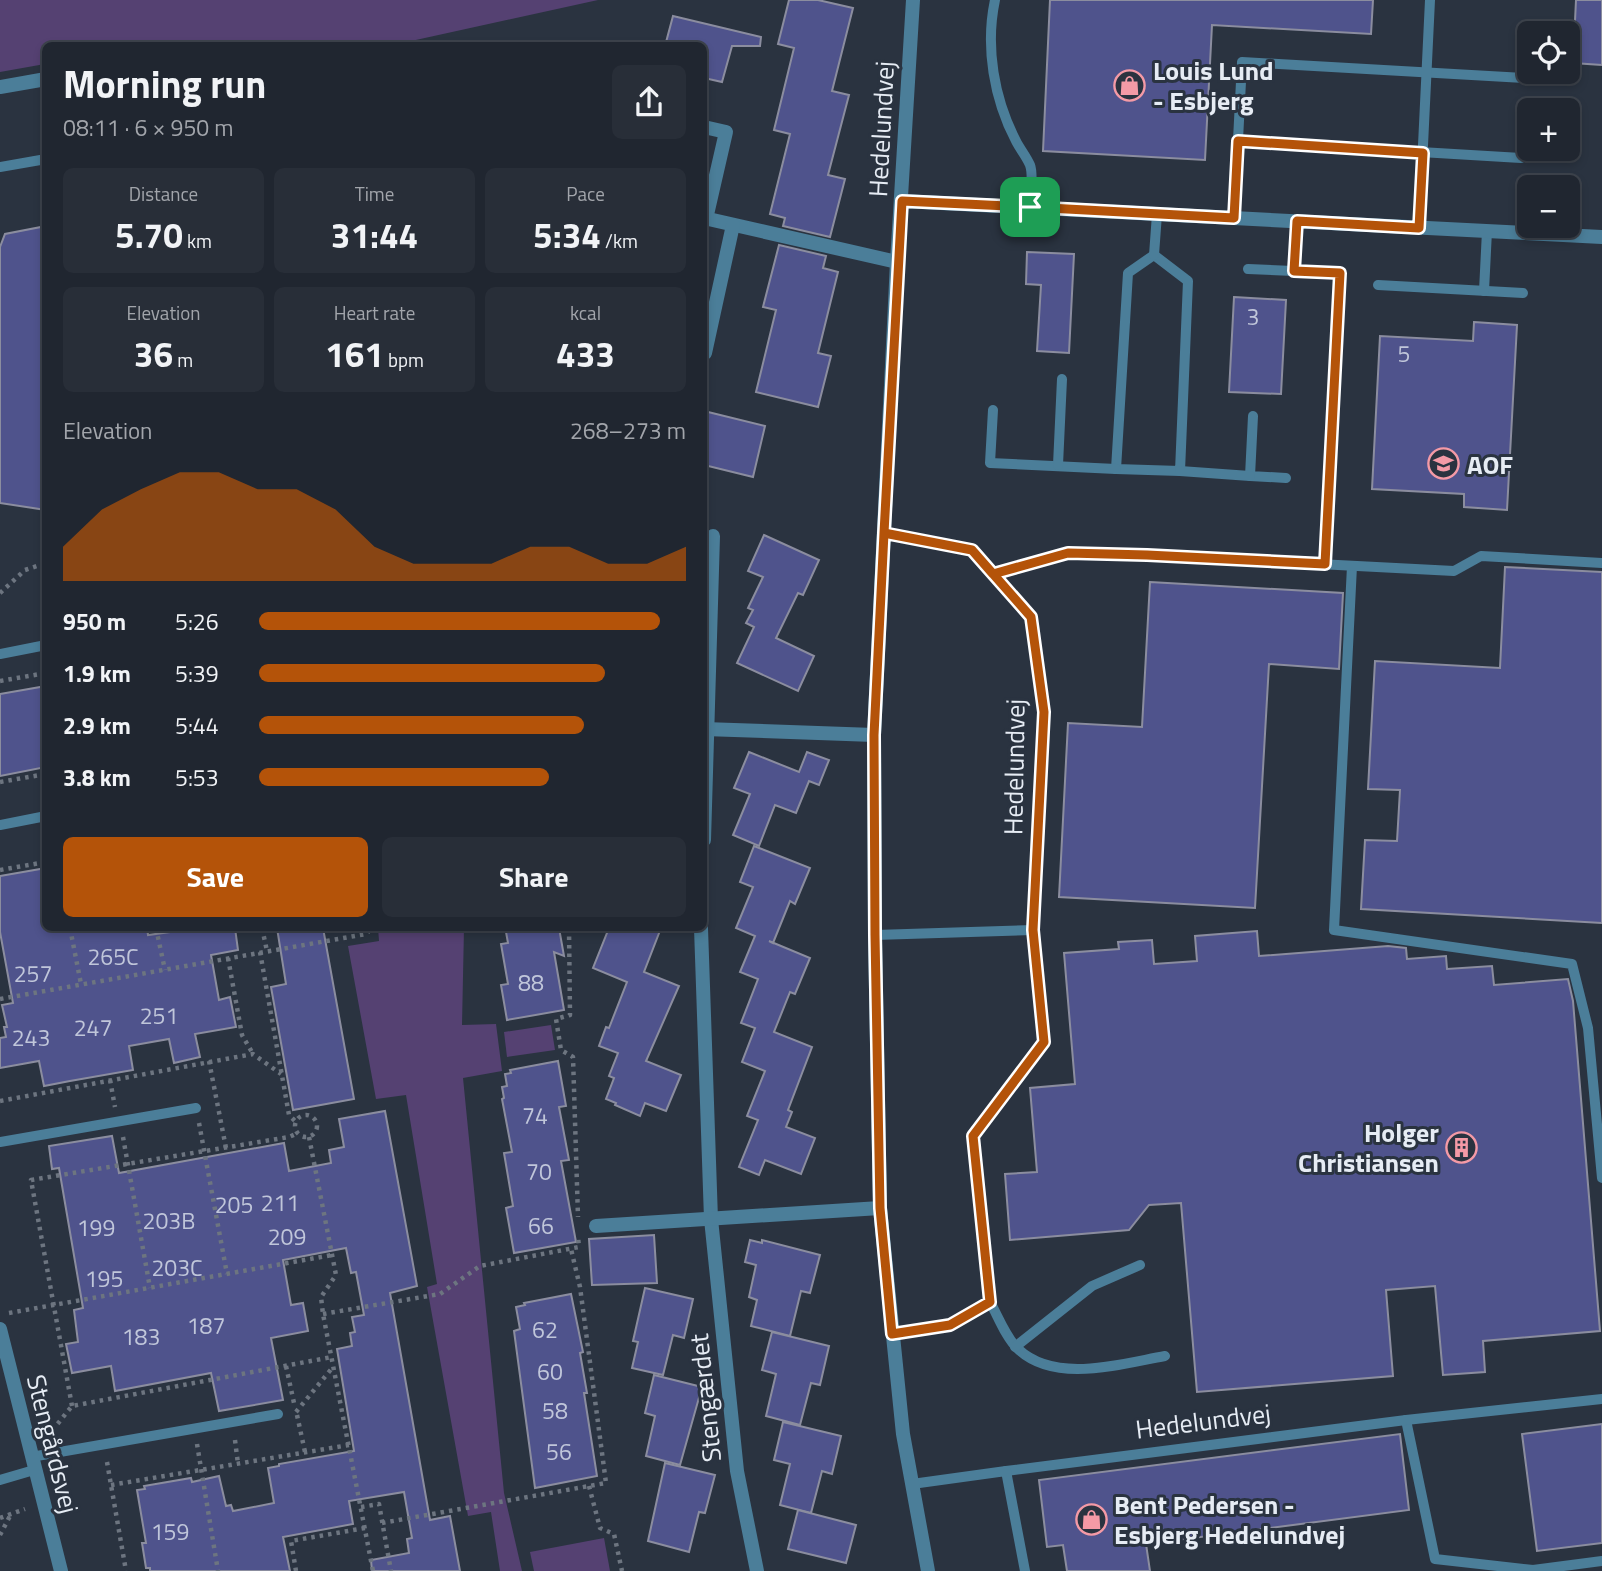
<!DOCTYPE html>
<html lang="en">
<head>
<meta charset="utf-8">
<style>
	:root { --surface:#202630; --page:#282e38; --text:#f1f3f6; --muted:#a2a5ab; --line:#3d434c; --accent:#b45309 }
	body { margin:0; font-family:"Titillium Web",sans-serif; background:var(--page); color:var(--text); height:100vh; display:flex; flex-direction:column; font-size:26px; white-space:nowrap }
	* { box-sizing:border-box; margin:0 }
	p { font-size:23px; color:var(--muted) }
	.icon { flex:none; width:38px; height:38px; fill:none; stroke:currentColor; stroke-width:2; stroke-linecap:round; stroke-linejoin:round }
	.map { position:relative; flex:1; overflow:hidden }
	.panel { position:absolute; left:42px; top:42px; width:665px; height:889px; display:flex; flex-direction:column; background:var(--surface); border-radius:10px; box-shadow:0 4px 10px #0003,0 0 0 2px var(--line) }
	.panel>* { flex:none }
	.controls { position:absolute; left:1517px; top:21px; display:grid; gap:14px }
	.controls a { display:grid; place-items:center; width:63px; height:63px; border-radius:10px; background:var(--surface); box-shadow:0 4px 10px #0003,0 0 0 2px var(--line); font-size:35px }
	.pin { position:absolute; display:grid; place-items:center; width:60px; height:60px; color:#fff; margin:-30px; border-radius:14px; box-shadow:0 4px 10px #0006 }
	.round { display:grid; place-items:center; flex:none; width:74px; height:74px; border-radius:10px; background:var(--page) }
	.overview { display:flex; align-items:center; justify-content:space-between; height:119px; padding:0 21px }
	h1 { font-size:38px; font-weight:700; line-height:52px }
	.stats { display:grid; grid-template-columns:repeat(3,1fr); gap:10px; height:119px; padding:7px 21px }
	.stats div { display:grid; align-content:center; border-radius:10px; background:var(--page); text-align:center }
	.stats b { font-size:35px; font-weight:700 }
	.stats small { font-size:19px; font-weight:400 }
	.stats p { font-size:19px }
	.chart { height:196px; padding:14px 21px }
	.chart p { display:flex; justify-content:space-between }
	.chart svg { width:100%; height:126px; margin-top:7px; fill:var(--accent); opacity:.7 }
	.button { display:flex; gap:14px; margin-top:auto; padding:14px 21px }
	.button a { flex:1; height:80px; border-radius:10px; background:var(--accent); color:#fff; font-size:28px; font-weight:700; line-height:80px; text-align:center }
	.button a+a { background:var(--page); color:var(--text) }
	ul { padding:0 21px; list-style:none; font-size:23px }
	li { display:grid; grid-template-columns:112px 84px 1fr; align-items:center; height:52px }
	li i { height:18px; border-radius:9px; background:var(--accent) }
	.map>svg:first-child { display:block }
	.green { fill:#554172 }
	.building { fill:#4f538c; stroke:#8b8d9f; stroke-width:2 }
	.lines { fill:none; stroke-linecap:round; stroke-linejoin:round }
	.path { stroke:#6d7580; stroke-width:4.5; stroke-dasharray:3.5 5; stroke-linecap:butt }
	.service { stroke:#4b7e99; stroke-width:10 }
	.minor { stroke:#4b7e99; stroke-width:14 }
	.tertiary { stroke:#4b7e99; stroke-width:14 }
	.route-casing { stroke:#fff; stroke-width:14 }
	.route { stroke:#b45309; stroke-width:9 }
	.labels { text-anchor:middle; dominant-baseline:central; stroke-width:6; stroke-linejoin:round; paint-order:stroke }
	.number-label { font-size:23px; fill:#c0c6da }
	.poi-label { font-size:26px; font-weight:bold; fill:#e6ecf4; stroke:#2a3340; text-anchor:start }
	.street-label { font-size:26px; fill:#e6ecf4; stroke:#2a3340 }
</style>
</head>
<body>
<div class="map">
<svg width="1602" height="1571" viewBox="0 0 1602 1571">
	<rect width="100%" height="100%" fill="#2a3340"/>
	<!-- green -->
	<g class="green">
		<path d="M 0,0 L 598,0 L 393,45 L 46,46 L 45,64 L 0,72 Z"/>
		<path d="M 378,928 L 464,928 L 462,1025 L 496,1024 L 502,1071 L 463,1078 L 504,1493 L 522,1571 L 500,1571 L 491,1512 L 468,1516 L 427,1287 L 437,1284 L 406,1095 L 376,1099 L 348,946 L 379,941 Z"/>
		<path d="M 551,1025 L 555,1050 L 507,1057 L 504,1032 Z"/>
		<path d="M 604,1538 L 610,1571 L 534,1571 L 530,1552 Z"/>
	</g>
	<!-- building -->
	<g class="building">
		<path d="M 789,0 L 818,0 L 853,8 L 832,91 L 849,95 L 828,175 L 845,179 L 830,237 L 783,226 L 785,218 L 770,214 L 790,134 L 774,130 L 794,48 L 778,44 Z"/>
		<path d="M 1050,0 L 1373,0 L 1371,34 L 1212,25 L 1205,160 L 1043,151 Z"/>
		<path d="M 1576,0 L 1602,0 L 1602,65 L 1573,63 Z"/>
		<path d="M 673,16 L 761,37 L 760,46 L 732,46 L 722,82 L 704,78 L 704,46 L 665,46 Z"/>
		<path d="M 46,226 L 46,510 L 0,503 L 0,247 L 5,234 Z"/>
		<path d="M 779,245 L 826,256 L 823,268 L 838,272 L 818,353 L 831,356 L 818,407 L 756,392 L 776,310 L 763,307 Z"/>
		<path d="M 1027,252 L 1074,254 L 1069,353 L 1037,351 L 1041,285 L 1026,284 Z"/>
		<path d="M 1234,297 L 1286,300 L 1281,394 L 1229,392 Z"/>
		<path d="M 1474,322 L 1517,325 L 1507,510 L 1464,507 L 1464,494 L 1372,489 L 1380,336 L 1473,341 Z"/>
		<path d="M 704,411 L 765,426 L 753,477 L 704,465 Z"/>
		<path d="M 764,535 L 819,560 L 803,595 L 798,593 L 776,638 L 814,656 L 798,691 L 737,663 L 754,627 L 746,623 L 753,610 L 748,608 L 763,577 L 748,571 Z"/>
		<path d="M 1505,567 L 1602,572 L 1602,923 L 1361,909 L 1365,840 L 1397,841 L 1400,790 L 1368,789 L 1375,661 L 1500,668 Z"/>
		<path d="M 1150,582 L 1343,593 L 1339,669 L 1269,664 L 1255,908 L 1059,897 L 1068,723 L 1142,727 Z"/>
		<path d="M 46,686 L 46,767 L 0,776 L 0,694 Z"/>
		<path d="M 749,752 L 799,772 L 807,752 L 829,760 L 819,785 L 809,781 L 796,813 L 775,805 L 759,846 L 733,835 L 750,794 L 734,788 Z"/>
		<path d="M 754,846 L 810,868 L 795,904 L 790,901 L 773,943 L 769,941 L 810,958 L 795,994 L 790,992 L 774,1032 L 812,1047 L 788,1110 L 792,1112 L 786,1127 L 815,1138 L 801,1174 L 765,1160 L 759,1175 L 739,1167 L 758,1120 L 747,1116 L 765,1071 L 742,1062 L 755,1028 L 741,1023 L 758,979 L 740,972 L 755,936 L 736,928 L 753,887 L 740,882 Z"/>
		<path d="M 46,868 L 46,928 L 147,928 L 148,935 L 199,928 L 235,928 L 238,950 L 211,955 L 219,1000 L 230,997 L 236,1027 L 195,1034 L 200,1057 L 174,1063 L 169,1039 L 129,1046 L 133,1070 L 70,1081 L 44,1086 L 39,1061 L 0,1068 L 0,1038 L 6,1037 L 4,1027 L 7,1027 L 2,1005 L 13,1003 L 0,932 L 0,876 Z"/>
		<path d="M 277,928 L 323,928 L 354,1099 L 293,1110 L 271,987 L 286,984 Z"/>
		<path d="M 497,928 L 559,928 L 564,956 L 554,952 L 564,1010 L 507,1020 L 501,985 L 508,984 L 501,944 L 508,943 L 506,932 Z"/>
		<path d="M 609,928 L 661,928 L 644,972 L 679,986 L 646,1061 L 681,1075 L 666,1111 L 645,1103 L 640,1116 L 615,1105 L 616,1103 L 606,1099 L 614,1078 L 609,1076 L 618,1053 L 599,1046 L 606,1027 L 609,1028 L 627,982 L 593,968 Z"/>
		<path d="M 1257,931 L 1259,956 L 1388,946 L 1406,948 L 1407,959 L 1446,956 L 1447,969 L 1492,966 L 1494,985 L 1568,979 L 1573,1001 L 1600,1331 L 1483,1341 L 1485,1372 L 1443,1375 L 1435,1286 L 1386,1290 L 1393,1376 L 1197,1392 L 1181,1203 L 1149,1205 L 1129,1230 L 1010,1240 L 1005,1174 L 1037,1172 L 1030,1088 L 1075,1084 L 1064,953 L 1119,949 L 1118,942 L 1152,940 L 1154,964 L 1197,961 L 1195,936 Z"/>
		<path d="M 558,1061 L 566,1106 L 559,1107 L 569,1160 L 561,1161 L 576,1242 L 514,1253 L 506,1208 L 513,1206 L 504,1153 L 512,1152 L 502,1099 L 504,1098 L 502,1087 L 507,1086 L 505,1074 L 511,1073 L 510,1070 Z"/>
		<path d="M 385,1111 L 417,1286 L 390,1293 L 430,1520 L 450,1516 L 460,1571 L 372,1571 L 371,1560 L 409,1553 L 407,1539 L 412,1538 L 404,1492 L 349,1501 L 353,1524 L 283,1537 L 290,1571 L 150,1571 L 150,1568 L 146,1568 L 142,1543 L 146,1543 L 137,1490 L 145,1489 L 144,1486 L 191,1478 L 192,1482 L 219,1476 L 226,1506 L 231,1505 L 233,1511 L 274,1503 L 268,1468 L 279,1466 L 279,1464 L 354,1451 L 337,1349 L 352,1346 L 350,1333 L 355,1332 L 352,1317 L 364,1315 L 356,1272 L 351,1273 L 346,1248 L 283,1260 L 291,1305 L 303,1303 L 308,1331 L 271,1338 L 283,1400 L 219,1411 L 211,1373 L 115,1391 L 111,1366 L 72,1373 L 66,1344 L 78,1342 L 74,1310 L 83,1308 L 59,1168 L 52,1169 L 49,1146 L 112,1136 L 119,1173 L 284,1143 L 289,1171 L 331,1163 L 329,1150 L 344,1147 L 339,1119 Z"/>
		<path d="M 654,1235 L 657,1283 L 592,1285 L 589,1239 Z"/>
		<path d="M 750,1240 L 762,1243 L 762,1240 L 820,1255 L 810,1293 L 801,1291 L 790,1336 L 751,1326 L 757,1300 L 749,1297 L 756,1265 L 745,1262 Z"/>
		<path d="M 645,1288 L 693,1299 L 684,1338 L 673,1335 L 663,1375 L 632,1368 L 638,1342 L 633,1341 Z"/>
		<path d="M 571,1294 L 583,1352 L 580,1353 L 587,1393 L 584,1393 L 597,1476 L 535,1488 L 514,1331 L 520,1329 L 516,1307 L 525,1305 L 524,1303 Z"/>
		<path d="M 772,1332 L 829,1346 L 820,1385 L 811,1383 L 800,1425 L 766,1416 L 776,1374 L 762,1370 Z"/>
		<path d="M 654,1375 L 702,1387 L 680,1465 L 646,1456 L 655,1416 L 645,1413 Z"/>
		<path d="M 783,1422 L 841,1436 L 832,1474 L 822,1471 L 811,1513 L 780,1505 L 790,1464 L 774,1460 Z"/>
		<path d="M 1602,1424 L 1602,1543 L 1537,1551 L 1522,1434 Z"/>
		<path d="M 1400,1434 L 1409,1510 L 1146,1544 L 1150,1571 L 1067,1571 L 1063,1545 L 1047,1547 L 1039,1480 Z"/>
		<path d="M 665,1463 L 715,1475 L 705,1513 L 699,1512 L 689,1552 L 648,1541 Z"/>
		<path d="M 798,1510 L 856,1525 L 846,1563 L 788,1549 Z"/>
	</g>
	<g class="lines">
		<!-- path -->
		<g class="path">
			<path d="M 429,46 L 431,46"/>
			<path d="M 0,593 L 25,570 L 46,563"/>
			<path d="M 0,681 L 46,673"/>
			<path d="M 0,782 L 46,774"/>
			<path d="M 0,870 L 46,862"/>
			<path d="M 70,928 L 81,984"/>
			<path d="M 156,928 L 165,970"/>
			<path d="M 262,928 L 267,951"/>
			<path d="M 569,928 L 570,1015 L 556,1019 L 561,1050 L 573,1057 L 578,1217"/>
			<path d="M 260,952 L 289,1115 L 296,1122"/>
			<path d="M 228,958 L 242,1035 L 253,1054"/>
			<path d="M 0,999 L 366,934 L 372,928"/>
			<path d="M 209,1061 L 226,1148"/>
			<path d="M 110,1080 L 115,1107"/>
			<path d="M 0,1101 L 253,1054 L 281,1074"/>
			<circle cx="306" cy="1126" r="11"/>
			<path d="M 199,1123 L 227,1274"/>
			<path d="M 123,1137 L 150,1288"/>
			<path d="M 309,1137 L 336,1275 L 321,1297 L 323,1314 L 373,1571"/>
			<path d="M 9,1313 L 332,1255"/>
			<path d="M 323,1314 L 440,1294 L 480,1266 L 579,1247 L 578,1237"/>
			<path d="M 286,1366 L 294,1403"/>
			<path d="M 72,1406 L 31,1180 L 289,1137 L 298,1133"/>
			<path d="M 296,1412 L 333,1367"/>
			<path d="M 297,1415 L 305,1452"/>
			<path d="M 47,1437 L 72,1406 L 332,1357"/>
			<path d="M 235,1440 L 238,1464"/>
			<path d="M 197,1444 L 218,1571"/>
			<path d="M 107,1462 L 126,1571"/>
			<path d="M 111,1485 L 349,1445"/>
			<path d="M 589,1486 L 600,1528 L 614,1534 L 622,1571"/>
			<path d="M 361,1507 L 379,1504 L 391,1571"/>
			<path d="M 0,1518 L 25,1509"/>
			<path d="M 382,1523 L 606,1483 L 580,1287 L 571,1249"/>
			<path d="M 0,1535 L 11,1514"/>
			<path d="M 296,1571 L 291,1541 L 365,1528"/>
		</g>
		<!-- service -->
		<g class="service">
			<path d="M 995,0 C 985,47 994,99 1016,141 C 1020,149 1026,156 1030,165 C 1034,176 1030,195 1030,207"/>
			<path d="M 1238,141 L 1521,158"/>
			<path d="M 0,167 L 46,159"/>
			<path d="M 1234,218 L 1242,62 L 1524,78"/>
			<path d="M 1419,228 L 1430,0"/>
			<path d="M 1154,255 L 1188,281 L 1180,471 L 1116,469 L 1128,273 Z"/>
			<path d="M 1154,255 L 1157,214"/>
			<path d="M 1248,269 L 1340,273 L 1325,564"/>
			<path d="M 1294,271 L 1297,221"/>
			<path d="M 1378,285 L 1523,293"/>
			<path d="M 1484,291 L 1487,231"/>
			<path d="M 993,410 L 990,463 L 1116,469"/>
			<path d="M 1253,416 L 1250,476 L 1286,478"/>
			<path d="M 1058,465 L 1062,379"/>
			<path d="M 1180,471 L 1250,476"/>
			<path d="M 884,533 L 972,550 L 1031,617 L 1044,712 L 1033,930 L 1044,1042 L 973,1136 L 990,1302 L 950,1325 L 893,1334"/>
			<path d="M 1352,566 L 1334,930 L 1572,964 L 1588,1028 L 1602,1178"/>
			<path d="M 993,574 L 1068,553 L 1147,555 L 1454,571 L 1481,556 L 1602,563"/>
			<path d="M 0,654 L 46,645"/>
			<path d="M 0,825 L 46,816"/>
			<path d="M 875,935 L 1033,930"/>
			<path d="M 0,1142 L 196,1108"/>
			<path d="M 990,1302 C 998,1316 1006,1338 1018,1349 C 1055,1384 1120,1364 1165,1356"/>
			<path d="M 1015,1347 L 1092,1286 L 1140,1265"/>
			<path d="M 1406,1420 L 1435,1559 L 1533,1570 L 1602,1561"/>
			<path d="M 31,1457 L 278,1414"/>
			<path d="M 1006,1471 L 1406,1420 L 1602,1399"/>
			<path d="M 0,1480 L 34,1470"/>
			<path d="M 912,1484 L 1006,1471 L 1025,1571"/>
		</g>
		<!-- minor -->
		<g class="minor">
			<path d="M 0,87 L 46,79"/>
			<path d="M 704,127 L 726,132 L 706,219"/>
			<path d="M 902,201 L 1602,237"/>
			<path d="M 704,218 L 897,262"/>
			<path d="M 705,353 L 733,225"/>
			<path d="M 704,729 L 874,735"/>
			<path d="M 704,840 L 713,536"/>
			<path d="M 701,928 L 711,1219 L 737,1471 L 757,1571"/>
			<path d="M 596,1226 L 880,1208"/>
			<path d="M 0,1329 L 61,1571"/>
		</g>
		<!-- tertiary -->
		<path class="tertiary" d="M 913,0 L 897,262 L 874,735 L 875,935 L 880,1208 L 903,1434 L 928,1571"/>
	</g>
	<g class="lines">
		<defs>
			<path id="route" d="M 1030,207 L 902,201 L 884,533 L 972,550 L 1031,617 L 1044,712 L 1033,930 L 1044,1042 L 973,1136 L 990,1302 L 950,1325 L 892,1334 L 880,1208 L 875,935 L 874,735 L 884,533 L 972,550 L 993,574 L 1068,553 L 1147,555 L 1325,564 L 1340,273 L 1294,271 L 1297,221 L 1419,228 L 1423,153 L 1238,141 L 1234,218 L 1030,207"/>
		</defs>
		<!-- route casing -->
		<use href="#route" class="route-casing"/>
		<!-- route -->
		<use href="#route" class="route"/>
	</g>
	<!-- icons -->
	<defs>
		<symbol id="shop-ring" viewBox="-11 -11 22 22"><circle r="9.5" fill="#2a3340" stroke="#f49aa6" stroke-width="1.5"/><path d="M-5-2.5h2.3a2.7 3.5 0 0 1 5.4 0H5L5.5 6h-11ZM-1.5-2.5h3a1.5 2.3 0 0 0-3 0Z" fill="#f49aa6"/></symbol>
		<symbol id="university-ring" viewBox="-11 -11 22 22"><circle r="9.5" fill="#2a3340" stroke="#f49aa6" stroke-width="1.5"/><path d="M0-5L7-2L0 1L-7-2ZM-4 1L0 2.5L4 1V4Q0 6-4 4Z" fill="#f49aa6"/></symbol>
		<symbol id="building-ring" viewBox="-11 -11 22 22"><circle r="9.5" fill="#2a3340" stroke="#f49aa6" stroke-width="1.5"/><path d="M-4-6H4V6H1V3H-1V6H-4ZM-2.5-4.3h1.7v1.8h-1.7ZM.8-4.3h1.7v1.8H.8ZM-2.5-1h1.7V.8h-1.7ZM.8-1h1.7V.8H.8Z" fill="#f49aa6"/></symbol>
	</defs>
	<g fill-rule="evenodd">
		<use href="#shop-ring" x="1112" y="68" width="35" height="35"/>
		<use href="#university-ring" x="1426" y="446" width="35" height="35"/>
		<use href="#building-ring" x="1444" y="1130" width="35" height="35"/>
		<use href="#shop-ring" x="1074" y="1502" width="35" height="35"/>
	</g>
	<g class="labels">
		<!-- number labels -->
		<g class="number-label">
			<text x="1253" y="316">3</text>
			<text x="1404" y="353">5</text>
			<text x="113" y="956">265C</text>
			<text x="33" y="973">257</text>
			<text x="531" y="982">88</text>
			<text x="159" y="1015">251</text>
			<text x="93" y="1027">247</text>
			<text x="31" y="1037">243</text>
			<text x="535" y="1115">74</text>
			<text x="539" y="1171">70</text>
			<text x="280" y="1202">211</text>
			<text x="234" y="1204">205</text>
			<text x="169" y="1220">203B</text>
			<text x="541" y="1225">66</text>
			<text x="96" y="1227">199</text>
			<text x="287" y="1236">209</text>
			<text x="177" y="1267">203C</text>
			<text x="104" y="1278">195</text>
			<text x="206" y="1325">187</text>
			<text x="545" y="1329">62</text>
			<text x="141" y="1336">183</text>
			<text x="550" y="1371">60</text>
			<text x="555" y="1410">58</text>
			<text x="559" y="1451">56</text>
			<text x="170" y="1531">159</text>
		</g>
		<!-- poi labels -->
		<g class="poi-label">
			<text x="1153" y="70">Louis Lund<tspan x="1153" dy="30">- Esbjerg</tspan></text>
			<text x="1467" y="464">AOF</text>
			<text x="1439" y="1132" text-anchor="end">Holger<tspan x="1439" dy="30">Christiansen</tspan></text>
			<text x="1114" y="1504">Bent Pedersen -<tspan x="1114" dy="30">Esbjerg Hedelundvej</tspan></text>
		</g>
		<!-- street labels -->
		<g class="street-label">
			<text transform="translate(881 129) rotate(-87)">Hedelundvej</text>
			<text transform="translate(1014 767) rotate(-89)">Hedelundvej</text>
			<text transform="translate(705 1398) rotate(-96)">Stengærdet</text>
			<text transform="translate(1203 1421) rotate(-7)">Hedelundvej</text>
			<text transform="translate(53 1444) rotate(76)">Stengårdsvej</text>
		</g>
	</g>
</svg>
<div class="controls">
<a><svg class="icon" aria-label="locate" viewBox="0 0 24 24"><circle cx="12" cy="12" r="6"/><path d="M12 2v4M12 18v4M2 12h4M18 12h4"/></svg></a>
<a>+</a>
<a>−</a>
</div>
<div class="pin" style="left:1030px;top:207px;background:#1e9e55"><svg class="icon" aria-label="arrive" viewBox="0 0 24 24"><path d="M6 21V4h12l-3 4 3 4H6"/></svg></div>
<section class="panel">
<div class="overview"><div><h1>Morning run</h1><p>08:11 · 6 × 950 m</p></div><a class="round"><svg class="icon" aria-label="share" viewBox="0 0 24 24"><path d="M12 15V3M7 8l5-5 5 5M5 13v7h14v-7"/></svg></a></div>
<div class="stats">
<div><p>Distance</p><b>5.70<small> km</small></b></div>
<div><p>Time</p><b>31:44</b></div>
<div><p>Pace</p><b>5:34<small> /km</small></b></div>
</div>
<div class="stats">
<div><p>Elevation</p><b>36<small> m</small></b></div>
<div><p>Heart rate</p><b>161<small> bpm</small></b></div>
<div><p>kcal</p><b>433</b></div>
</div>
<div class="chart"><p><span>Elevation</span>268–273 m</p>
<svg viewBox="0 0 160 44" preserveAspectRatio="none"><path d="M0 44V32L10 19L20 12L30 6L40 6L50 12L60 12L70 19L80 32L90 38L100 38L110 38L120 32L130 32L140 38L150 38L160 32V44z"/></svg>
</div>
<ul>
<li><b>950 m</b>5:26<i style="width:94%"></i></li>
<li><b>1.9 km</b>5:39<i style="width:81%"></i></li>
<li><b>2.9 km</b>5:44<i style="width:76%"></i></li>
<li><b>3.8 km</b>5:53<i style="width:68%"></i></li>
</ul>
<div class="button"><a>Save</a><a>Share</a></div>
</section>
</div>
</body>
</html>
